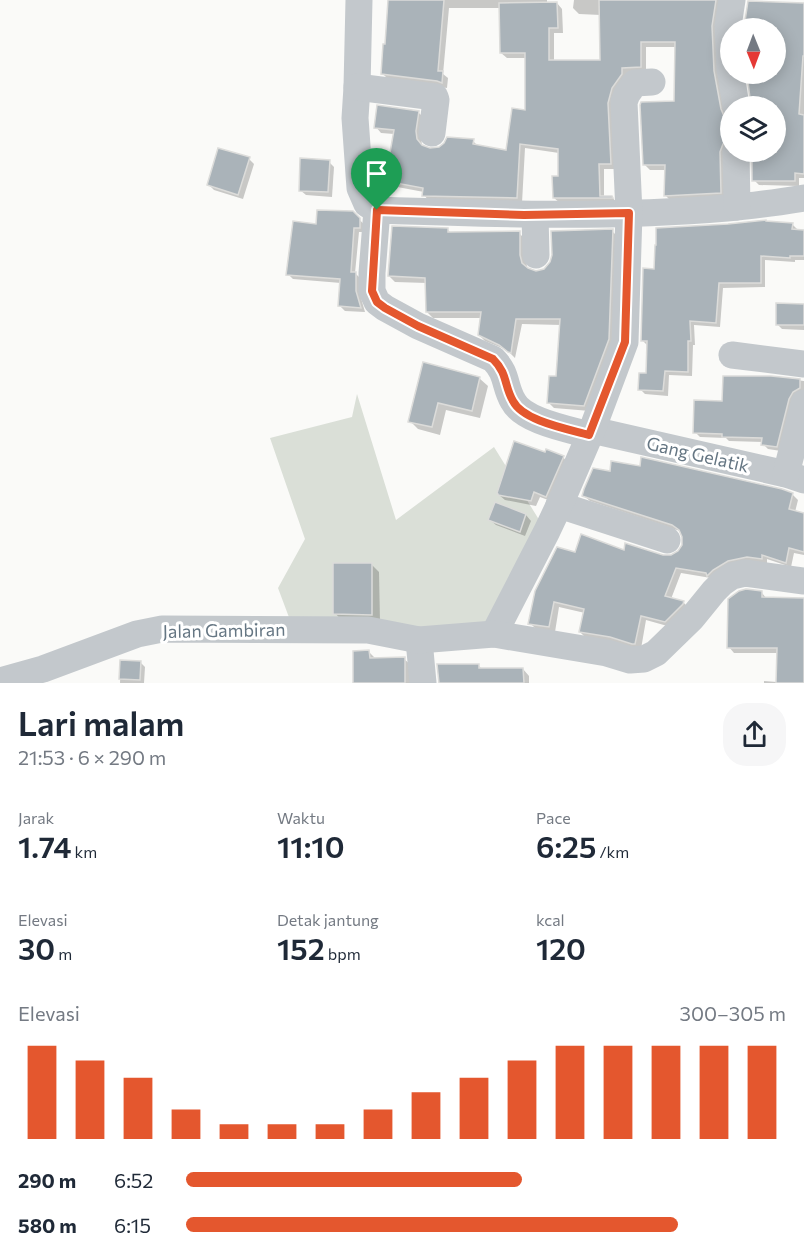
<!DOCTYPE html>
<html lang="id">
<head>
<meta charset="utf-8">
<style>
	:root { --surface:#fff; --page:#f6f6f7; --text:#1f2937; --muted:#747a83; --accent:#e4572e }
	body { margin:0; font-family:Commissioner,sans-serif; background:var(--page); color:var(--text); height:100vh; display:flex; flex-direction:column; font-size:22px; white-space:nowrap }
	* { box-sizing:border-box; margin:0 }
	p { font-size:20px; color:var(--muted) }
	.icon { flex:none; width:33px; height:33px; fill:none; stroke:currentColor; stroke-width:2; stroke-linecap:round; stroke-linejoin:round }
	.map { position:relative; height:683px; overflow:hidden }
	.details { display:flex; flex-direction:column; background:var(--surface); flex:1 }
	.details>* { flex:none }
	.needle { width:39px; rotate:179deg }
	.fabs { position:absolute; left:720px; top:18px; display:grid; gap:12px }
	.fabs a { display:grid; place-items:center; width:66px; height:66px; border-radius:50%; background:var(--surface); box-shadow:0 3px 15px #0003; font-size:30px }
	.pin { position:absolute; display:grid; place-items:center; width:51px; height:51px; color:#fff; margin:-62px -26px; border-radius:50% 50% 50% 0; rotate:-45deg; box-shadow:0 0 6px #0007 }
	.pin .icon { rotate:45deg }
	.round { display:grid; place-items:center; flex:none; width:63px; height:63px; border-radius:24px; background:var(--page) }
	.head { display:flex; align-items:center; justify-content:space-between; height:102px; padding:0 18px }
	h1 { font-size:33px; font-weight:600; line-height:45px }
	.figures { display:grid; grid-template-columns:repeat(3,1fr); gap:9px; height:102px; padding:6px 18px }
	.figures div { display:grid; align-content:center }
	.figures b { font-size:30px; font-weight:600 }
	.figures small { font-size:16px; font-weight:400 }
	.figures p { font-size:16px }
	.chart { height:168px; padding:12px 18px }
	.chart p { display:flex; justify-content:space-between }
	.chart svg { width:100%; height:108px; margin-top:6px; stroke:var(--accent); stroke-width:6 }
	ul { padding:0 18px; list-style:none; font-size:20px }
	li { display:grid; grid-template-columns:96px 72px 1fr; align-items:center; height:45px }
	li i { height:15px; border-radius:8px; background:var(--accent) }
	.map>svg:first-child { display:block }
	.green { fill:#dadfd7 }
	.shadow { fill:#0003 }
	.building { fill:#aab3b9; stroke:#dcdcda; stroke-width:1.5 }
	.lines { fill:none; stroke-linecap:round; stroke-linejoin:round }
	.minor { stroke:#c3c8cc; stroke-width:27 }
	.route-casing { stroke:#fff; stroke-width:12 }
	.route { stroke:#e4572e; stroke-width:8 }
	.labels { text-anchor:middle; dominant-baseline:central; stroke-width:6; stroke-linejoin:round; paint-order:stroke }
	.street-label { font-size:18px; fill:#657683; stroke:#fff }
</style>
</head>
<body>
<div class="map">
<svg width="804" height="683" viewBox="0 0 804 683">
	<rect width="100%" height="100%" fill="#fafaf8"/>
	<!-- green -->
	<path class="green" d="M 357,394 L 396,520 L 494,447 L 546,531 L 497,627 L 293,628 L 278,588 L 305,539 L 270,438 L 352,417 Z"/>
	<!-- shadow -->
	<g class="shadow">
		<path d="M 390,0 L 547,0 L 547,3 L 557,3 L 562,9 L 563,33 L 554,33 L 554,62 L 601,61 L 601,15 L 579,14 L 573,8 L 574,0 L 723,0 L 719,77 L 725,115 L 728,120 L 730,121 L 730,146 L 726,198 L 671,201 L 666,196 L 666,170 L 650,170 L 644,164 L 676,103 L 676,47 L 646,47 L 646,72 L 616,169 L 604,169 L 604,197 L 612,197 L 617,203 L 560,203 L 554,198 L 559,177 L 559,153 L 525,148 L 522,203 L 429,201 L 424,195 L 424,192 L 392,186 L 386,181 L 394,134 L 381,133 L 376,127 L 418,112 L 424,118 L 421,137 L 422,146 L 429,150 L 473,141 L 479,147 L 507,151 L 527,112 L 526,58 L 507,58 L 501,53 L 500,8 L 449,8 L 443,74 L 448,78 L 447,88 L 388,79 L 383,74 Z"/>
		<path d="M 749,3 L 804,5 L 804,178 L 799,178 L 799,186 L 759,185 L 754,180 L 753,152 L 776,152 L 776,106 L 753,106 L 748,74 L 776,74 L 776,28 L 745,28 Z"/>
		<path d="M 249,159 L 254,164 L 243,199 L 214,190 L 209,185 Z"/>
		<path d="M 329,162 L 334,167 L 332,197 L 306,195 L 300,190 Z"/>
		<path d="M 352,213 L 365,225 L 364,232 L 359,232 L 355,273 L 361,279 L 361,298 L 365,312 L 345,311 L 340,306 L 341,283 L 293,279 L 288,274 L 317,225 Z"/>
		<path d="M 792,224 L 797,229 L 797,231 L 804,231 L 804,260 L 795,260 L 795,262 L 765,260 L 765,287 L 723,288 L 720,327 L 694,325 L 695,345 L 693,345 L 692,376 L 669,375 L 668,396 L 645,394 L 640,389 L 647,375 L 648,346 L 642,340 L 655,271 Z"/>
		<path d="M 448,230 L 452,234 L 519,233 L 525,239 L 526,262 L 528,270 L 536,272 L 544,270 L 612,231 L 618,237 L 615,345 L 590,411 L 554,408 L 548,402 L 557,378 L 561,325 L 522,324 L 515,358 L 507,350 L 485,341 L 479,335 L 482,318 L 433,318 L 427,312 L 427,283 L 395,282 L 389,276 Z"/>
		<path d="M 804,305 L 804,330 L 782,329 L 777,324 Z"/>
		<path d="M 424,364 L 479,378 L 488,386 L 480,418 L 446,410 L 440,435 L 418,429 L 410,421 Z"/>
		<path d="M 771,377 L 804,381 L 804,393 L 781,451 L 768,449 L 763,444 L 763,442 L 729,441 L 726,438 L 700,437 L 695,432 L 724,402 Z"/>
		<path d="M 563,457 L 568,463 L 551,501 L 540,497 L 536,506 L 505,500 L 499,495 Z"/>
		<path d="M 792,494 L 798,500 L 795,512 L 804,515 L 804,555 L 794,553 L 791,567 L 767,559 L 767,564 L 711,578 L 681,573 L 671,599 L 683,602 L 689,608 L 671,627 L 646,620 L 641,649 L 586,638 L 580,632 L 585,613 L 559,607 L 555,632 L 536,629 L 530,623 L 576,554 L 625,552 L 671,557 L 678,553 L 684,545 L 684,537 L 680,531 L 590,501 L 584,496 Z"/>
		<path d="M 496,504 L 526,515 L 531,521 L 525,536 L 496,525 L 490,520 Z"/>
		<path d="M 371,564 L 379,572 L 380,622 L 343,622 L 335,613 Z"/>
		<path d="M 762,593 L 767,599 L 804,599 L 804,683 L 764,683 L 764,681 L 777,682 L 778,653 L 734,653 L 729,647 Z"/>
		<path d="M 354,652 L 369,652 L 375,658 L 404,659 L 411,665 L 411,683 L 355,683 Z"/>
		<path d="M 121,661 L 140,662 L 145,667 L 144,683 L 120,683 Z"/>
		<path d="M 478,665 L 482,669 L 523,669 L 529,676 L 529,683 L 440,683 L 440,682 Z"/>
	</g>
	<!-- building -->
	<g class="building">
		<path d="M 388,0 L 444,0 L 438,71 L 443,71 L 442,83 L 437,81 L 381,74 L 383,44 L 385,44 Z"/>
		<path d="M 599,0 L 716,0 L 712,26 L 714,71 L 721,109 L 724,116 L 730,121 L 730,138 L 723,144 L 720,152 L 721,193 L 664,196 L 665,165 L 643,165 L 640,105 L 641,102 L 674,101 L 675,42 L 641,42 L 641,67 L 622,68 L 622,74 L 612,88 L 608,103 L 611,164 L 599,164 L 600,196 L 612,196 L 613,198 L 553,198 L 552,176 L 558,176 L 558,149 L 520,144 L 517,198 L 422,196 L 423,188 L 385,181 L 394,130 L 374,128 L 377,105 L 419,111 L 416,131 L 417,139 L 422,145 L 430,148 L 439,147 L 444,143 L 447,137 L 474,139 L 473,144 L 506,150 L 512,108 L 525,110 L 525,53 L 500,53 L 499,3 L 557,2 L 558,28 L 549,28 L 549,60 L 600,60 Z"/>
		<path d="M 748,1 L 804,3 L 804,56 L 803,56 L 799,114 L 804,115 L 804,174 L 795,173 L 795,181 L 752,181 L 752,152 L 776,152 L 776,106 L 751,106 L 747,74 L 776,74 L 776,28 L 744,28 Z"/>
		<path d="M 218,148 L 250,157 L 238,195 L 207,185 Z"/>
		<path d="M 300,158 L 330,160 L 328,192 L 299,191 Z"/>
		<path d="M 317,210 L 353,211 L 360,218 L 360,228 L 354,228 L 351,272 L 356,272 L 356,291 L 361,308 L 338,306 L 340,279 L 286,275 L 293,221 L 316,224 Z"/>
		<path d="M 766,220 L 766,221 L 793,223 L 792,229 L 804,230 L 804,256 L 790,256 L 790,258 L 761,256 L 761,283 L 719,283 L 716,323 L 690,321 L 691,341 L 688,341 L 688,372 L 665,371 L 663,391 L 638,390 L 639,373 L 646,373 L 647,341 L 641,341 L 643,268 L 654,269 L 655,245 L 656,245 L 656,228 L 728,224 Z"/>
		<path d="M 392,226 L 448,228 L 448,232 L 520,231 L 520,255 L 522,263 L 528,268 L 536,271 L 544,269 L 550,262 L 552,255 L 551,231 L 613,229 L 609,339 L 584,406 L 547,403 L 549,376 L 556,376 L 560,319 L 516,319 L 511,353 L 508,352 L 499,345 L 478,335 L 481,312 L 426,312 L 425,278 L 388,276 Z"/>
		<path d="M 776,303 L 804,304 L 804,325 L 776,325 Z"/>
		<path d="M 423,362 L 480,377 L 472,411 L 438,403 L 432,427 L 408,422 Z"/>
		<path d="M 723,376 L 771,376 L 800,379 L 800,388 L 793,392 L 789,399 L 777,447 L 761,445 L 762,438 L 722,437 L 722,434 L 693,433 L 694,400 L 722,401 Z"/>
		<path d="M 514,441 L 545,452 L 546,449 L 564,456 L 546,497 L 534,492 L 531,501 L 498,495 L 498,494 L 497,493 Z"/>
		<path d="M 641,457 L 782,489 L 793,493 L 789,509 L 804,513 L 804,552 L 789,548 L 786,563 L 762,555 L 762,559 L 747,557 L 728,561 L 713,570 L 707,576 L 706,573 L 676,568 L 665,596 L 684,601 L 683,604 L 665,622 L 641,616 L 635,644 L 632,644 L 610,637 L 579,632 L 584,609 L 554,602 L 549,627 L 528,624 L 535,591 L 557,547 L 575,552 L 581,534 L 624,550 L 625,543 L 663,555 L 671,555 L 678,551 L 682,545 L 682,537 L 679,530 L 672,525 L 582,496 L 584,489 L 593,468 L 610,471 L 611,461 L 640,466 Z"/>
		<path d="M 495,502 L 526,514 L 520,532 L 488,520 Z"/>
		<path d="M 333,563 L 372,563 L 372,615 L 333,614 Z"/>
		<path d="M 746,589 L 762,591 L 762,597 L 804,598 L 804,683 L 776,683 L 777,648 L 727,648 L 728,599 L 739,591 Z"/>
		<path d="M 369,650 L 370,658 L 405,657 L 405,683 L 353,683 L 353,651 Z"/>
		<path d="M 120,660 L 141,661 L 140,680 L 119,679 Z"/>
		<path d="M 437,664 L 479,664 L 479,668 L 523,668 L 524,683 L 439,683 Z"/>
	</g>
	<g class="lines">
		<!-- minor -->
		<g class="minor">
			<path d="M 359,0 L 357,87 L 355,118 L 360,188 L 367,204 L 377,210 C 494,214 611,218 727,208 C 753,206 779,202 804,198"/>
			<path d="M 730,70 L 728,26 L 732,0"/>
			<path d="M 731,74 L 736,106"/>
			<path d="M 357,87 L 435,97 L 436,100 L 432,133"/>
			<path d="M 736,152 L 737,207"/>
			<path d="M 377,210 L 372,273 L 372,291 L 377,302 L 385,308 L 418,326 L 493,359 C 508,374 504,386 513,401 C 523,421 568,429 589,435"/>
			<path d="M 535,215 L 536,255"/>
			<path d="M 732,355 L 804,364"/>
			<path d="M 592,430 L 786,474 L 804,480"/>
			<path d="M 786,474 L 804,403"/>
			<path d="M 559,505 L 667,540"/>
			<path d="M 494,634 L 547,531 L 564,495 L 592,430 L 625,342 L 629,213 L 624,102 L 627,94 L 635,83 L 652,82"/>
			<path d="M 419,640 L 423,683"/>
			<path d="M 0,681 L 43,669 L 137,634 L 162,629 L 368,630 L 419,640 L 494,634 L 607,653 L 630,660 L 644,659 L 656,653 L 692,618 L 714,591 L 722,583 L 732,576 L 745,573 L 804,581"/>
		</g>
	</g>
	<g class="lines">
		<defs>
			<path id="route" d="M 377,210 L 524,215 L 629,213 L 625,342 L 589,435 C 568,429 523,421 513,401 C 504,386 508,374 493,359 L 418,326 L 385,308 L 377,302 L 372,291 Z"/>
		</defs>
		<!-- route casing -->
		<use href="#route" class="route-casing"/>
		<!-- route -->
		<use href="#route" class="route"/>
	</g>
	<g class="labels">
		<!-- street labels -->
		<g class="street-label">
			<text transform="translate(698 454) rotate(13)">Gang Gelatik</text>
			<text transform="translate(224 630) rotate(-1)">Jalan Gambiran</text>
		</g>
	</g>
</svg>
<div class="fabs">
<a><svg class="needle" viewBox="-14 -14 28 28"><path d="M0-13l5 13h-10z" fill="#e53935"/><path d="M0 13l5-13h-10z" fill="#747a83"/></svg></a>
<a><svg class="icon" aria-label="layers" viewBox="0 0 24 24"><path d="M12 4l9 5-9 5-9-5zM3 14l9 5 9-5"/></svg></a>
</div>
<div class="pin" style="left:377px;top:210px;background:#1e9e55"><svg class="icon" aria-label="arrive" viewBox="0 0 24 24"><path d="M6 21V4h12l-3 4 3 4H6"/></svg></div>
</div>
<section class="details">
<div class="head"><div><h1>Lari malam</h1><p>21:53 · 6 × 290 m</p></div><a class="round"><svg class="icon" aria-label="share" viewBox="0 0 24 24"><path d="M12 15V3M7 8l5-5 5 5M5 13v7h14v-7"/></svg></a></div>
<div class="figures">
<div><p>Jarak</p><b>1.74<small> km</small></b></div>
<div><p>Waktu</p><b>11:10</b></div>
<div><p>Pace</p><b>6:25<small> /km</small></b></div>
</div>
<div class="figures">
<div><p>Elevasi</p><b>30<small> m</small></b></div>
<div><p>Detak jantung</p><b>152<small> bpm</small></b></div>
<div><p>kcal</p><b>120</b></div>
</div>
<div class="chart"><p><span>Elevasi</span>300–305 m</p>
<svg viewBox="0 0 160 44" preserveAspectRatio="none"><path d="M5 44V6M15 44V12M25 44V19M35 44V32M45 44V38M55 44V38M65 44V38M75 44V32M85 44V25M95 44V19M105 44V12M115 44V6M125 44V6M135 44V6M145 44V6M155 44V6"/></svg>
</div>
<ul>
<li><b>290 m</b>6:52<i style="width:56%"></i></li>
<li><b>580 m</b>6:15<i style="width:82%"></i></li>
</ul>
</section>
</body>
</html>
